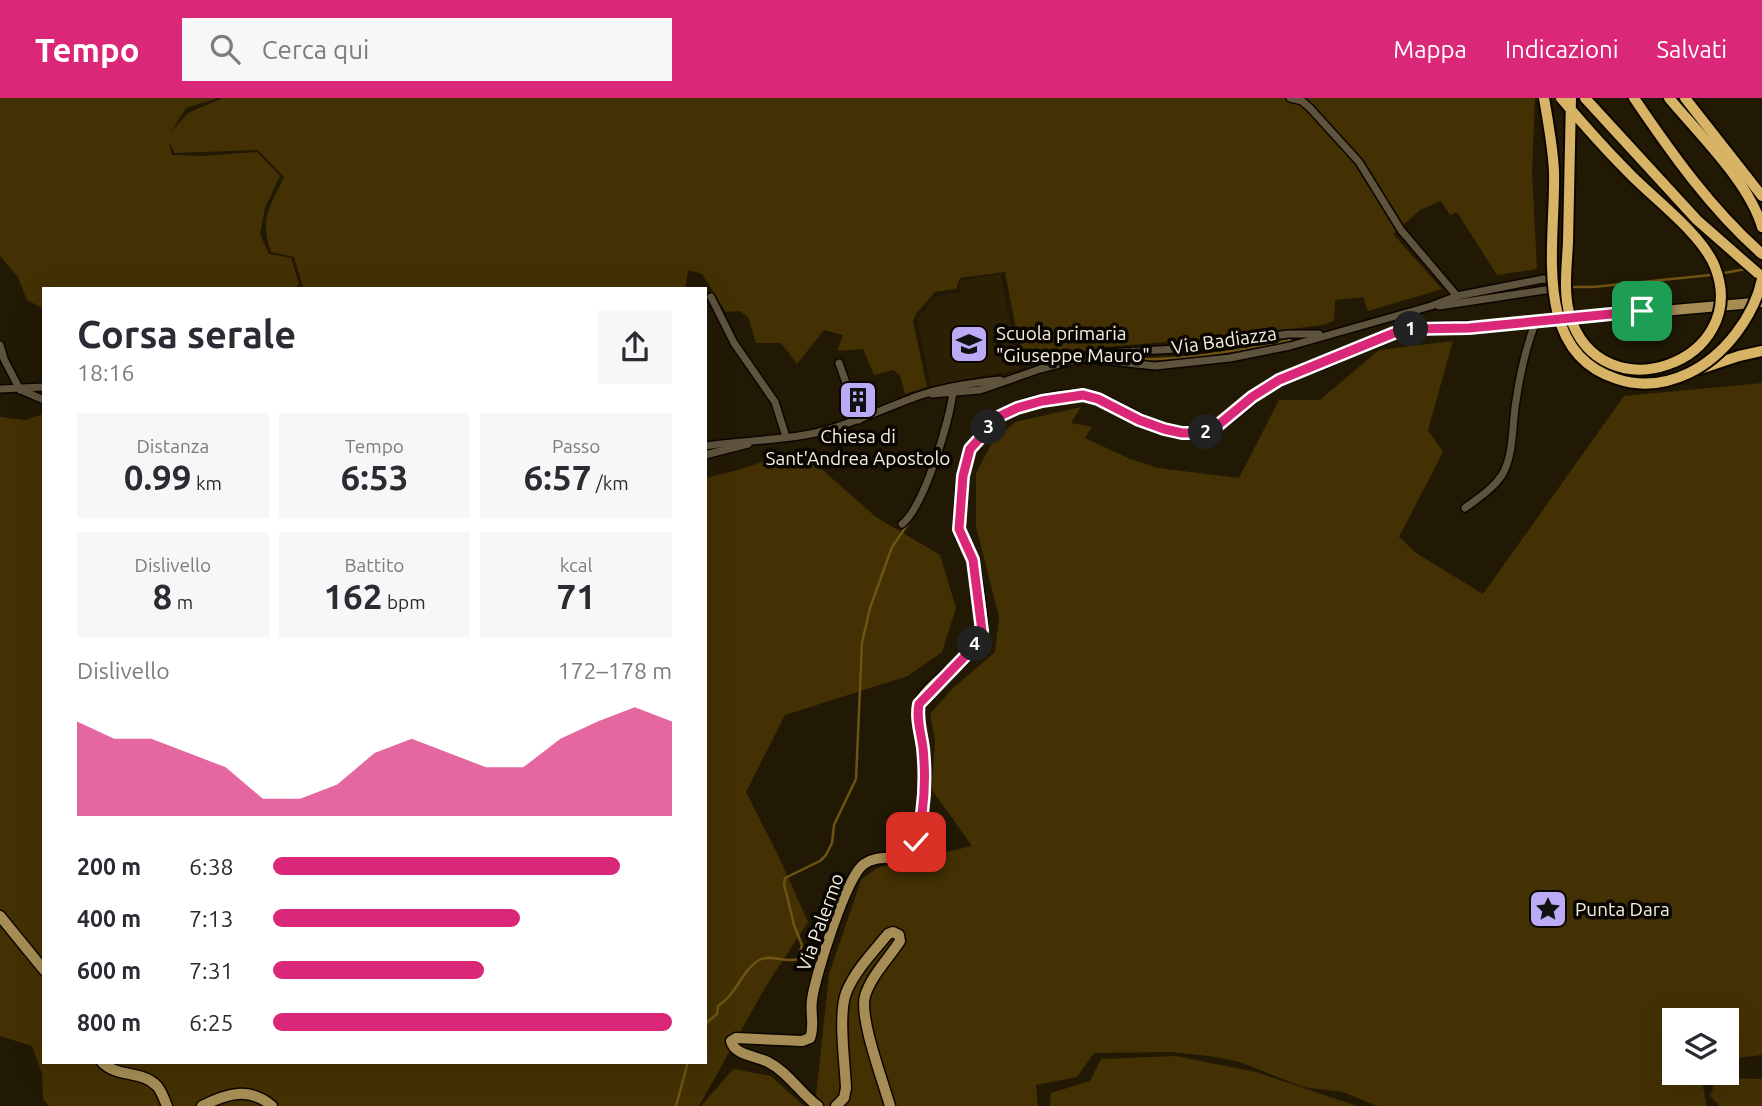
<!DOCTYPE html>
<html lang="it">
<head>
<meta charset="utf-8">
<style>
	:root { --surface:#fff; --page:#f7f7f7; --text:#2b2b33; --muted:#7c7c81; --accent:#db2777 }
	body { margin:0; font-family:Ubuntu,sans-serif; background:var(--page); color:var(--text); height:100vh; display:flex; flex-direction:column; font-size:26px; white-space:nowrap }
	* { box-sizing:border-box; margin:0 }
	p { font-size:23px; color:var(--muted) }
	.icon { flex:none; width:38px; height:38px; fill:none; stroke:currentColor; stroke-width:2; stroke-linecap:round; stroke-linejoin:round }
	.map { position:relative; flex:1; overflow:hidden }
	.side { position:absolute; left:42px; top:189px; width:665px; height:777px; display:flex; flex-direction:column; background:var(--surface); border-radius:0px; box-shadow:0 7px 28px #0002 }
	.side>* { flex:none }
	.controls { position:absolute; left:1662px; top:910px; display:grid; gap:14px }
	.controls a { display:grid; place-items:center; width:77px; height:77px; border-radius:0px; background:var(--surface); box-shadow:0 7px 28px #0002; font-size:35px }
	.pin { position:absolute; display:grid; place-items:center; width:60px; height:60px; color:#fff; margin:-30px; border-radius:14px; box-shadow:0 4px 10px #0006 }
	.km { position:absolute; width:35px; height:35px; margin:-18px; border-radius:50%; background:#222; color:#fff; font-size:19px; line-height:35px; text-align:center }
	.round { display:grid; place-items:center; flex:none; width:74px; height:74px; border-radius:0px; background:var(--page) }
	.overview { display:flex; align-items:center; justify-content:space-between; height:119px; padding:0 35px }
	h1 { font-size:38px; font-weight:600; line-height:52px }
	.figures { display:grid; grid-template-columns:repeat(3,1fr); gap:10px; height:119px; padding:7px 35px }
	.figures div { display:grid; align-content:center; border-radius:0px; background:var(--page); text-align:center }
	.figures b { font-size:35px; font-weight:600 }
	.figures small { font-size:19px; font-weight:400 }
	.figures p { font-size:19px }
	.chart { height:196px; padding:14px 35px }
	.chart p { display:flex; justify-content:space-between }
	.chart svg { width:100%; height:126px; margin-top:7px; fill:var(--accent); opacity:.7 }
	ul { padding:0 35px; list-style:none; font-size:23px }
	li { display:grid; grid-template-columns:112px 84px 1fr; align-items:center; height:52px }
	li i { height:18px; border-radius:9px; background:var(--accent) }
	header { display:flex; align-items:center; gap:42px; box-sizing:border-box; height:98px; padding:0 35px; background:var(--accent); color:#fff }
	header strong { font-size:33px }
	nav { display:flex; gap:38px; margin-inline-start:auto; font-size:24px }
	.search { width:490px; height:63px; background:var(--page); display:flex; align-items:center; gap:18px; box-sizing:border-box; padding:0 24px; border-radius:0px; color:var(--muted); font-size:26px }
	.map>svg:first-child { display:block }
	.built { fill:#2c2004 }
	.green { fill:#433103 }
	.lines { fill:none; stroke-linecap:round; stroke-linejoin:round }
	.stream { stroke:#6e5413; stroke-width:2.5 }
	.minor-casing { stroke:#0c0500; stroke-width:10 }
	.major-casing { stroke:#0c0500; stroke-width:13 }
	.highway-casing { stroke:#0c0500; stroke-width:14 }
	.minor { stroke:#5e533d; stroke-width:7 }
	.major { stroke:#a68d55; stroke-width:10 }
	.highway { stroke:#d6b365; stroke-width:10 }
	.highway-bridge-casing { stroke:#0c0500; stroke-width:14; stroke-linecap:butt }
	.highway-bridge { stroke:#d6b365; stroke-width:10 }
	.route-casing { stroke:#fff; stroke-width:14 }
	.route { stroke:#db2777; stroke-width:9 }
	.labels { text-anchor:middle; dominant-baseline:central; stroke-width:7; stroke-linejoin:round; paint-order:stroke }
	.poi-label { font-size:19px; fill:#f5efe2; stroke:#090501; text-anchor:start }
	.street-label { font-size:19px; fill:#f5efe2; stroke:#090501 }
</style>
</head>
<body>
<header>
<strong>Tempo</strong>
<div class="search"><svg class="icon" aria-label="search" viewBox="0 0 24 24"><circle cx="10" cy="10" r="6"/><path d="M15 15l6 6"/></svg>Cerca qui</div>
<nav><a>Mappa</a><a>Indicazioni</a><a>Salvati</a></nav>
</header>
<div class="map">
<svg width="1762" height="1008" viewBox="0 0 1762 1008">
	<rect width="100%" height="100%" fill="#221905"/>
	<!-- built -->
	<path class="built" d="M 1000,176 L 1020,271 L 931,288 L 917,221 L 936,198 L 959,195 L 960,183 Z"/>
	<!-- green -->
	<g class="green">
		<path d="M 0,0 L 218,0 L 186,10 L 171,34 L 188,15 L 223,0 L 1535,0 L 1532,73 L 1537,171 L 1497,177 L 1457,114 L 1450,117 L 1441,103 L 1420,112 L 1393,136 L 1442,191 L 1368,213 L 1363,199 L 1335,202 L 1334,223 L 1323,227 L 1218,240 L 1105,249 L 1023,266 L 1005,174 L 960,180 L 956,191 L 935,194 L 916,216 L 913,223 L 927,289 L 905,296 L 900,277 L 893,272 L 874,277 L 863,251 L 837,253 L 843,237 L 824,232 L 797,266 L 781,245 L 756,245 L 748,219 L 740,213 L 726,214 L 702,176 L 688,172 L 685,191 L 301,191 L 303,189 L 294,159 L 271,154 C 259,122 270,108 284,79 L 258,52 L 175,55 L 169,44 L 172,57 L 202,58 L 257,54 L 280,78 L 265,110 L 260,136 L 269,156 L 291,160 L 299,186 L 295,191 L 44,191 L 44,211 L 27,202 L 18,179 L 0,158 Z"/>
		<path d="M 1453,243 L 1428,332 L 1443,354 L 1399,439 L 1416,455 L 1483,496 L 1624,298 L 1762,285 L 1762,957 L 1727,961 L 1727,922 L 1675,922 L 1675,975 L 1709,975 L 1703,989 L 1707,1008 L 1377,1008 L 1343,994 L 1303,989 L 1240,964 L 1209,958 L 1172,954 L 1094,955 L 1077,979 L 1036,987 L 1038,1008 L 815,1008 L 829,876 L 861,782 L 877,770 L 972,748 L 932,692 L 935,642 L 930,616 L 951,592 L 995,554 L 999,519 L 976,429 L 976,375 L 992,345 L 1015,324 L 1081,309 L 1071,325 L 1092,329 L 1085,340 L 1130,361 L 1158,370 L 1239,380 L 1279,302 L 1320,302 L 1379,252 Z"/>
		<path d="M 44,316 L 44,964 L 705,964 L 705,380 L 738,372 L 783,357 L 810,361 L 876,419 L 940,457 L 956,510 L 942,554 L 908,578 L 785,617 L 746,694 L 778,757 L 808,824 L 766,888 L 699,1008 L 49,1008 L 43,1001 L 42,976 L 32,948 L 0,938 L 0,319 L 25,322 Z"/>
		<path d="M 1176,958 L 1256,974 L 1357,1008 L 1050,1008 L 1051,995 L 1090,983 L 1101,961 Z"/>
		<path d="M 733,971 L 771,978 L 804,1008 L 701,1008 Z"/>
		<path d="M 1717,980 L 1762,981 L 1762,1008 L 1720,1008 L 1710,998 Z"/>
	</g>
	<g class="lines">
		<!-- stream -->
		<g class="stream">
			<path d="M 1718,176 L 1746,171"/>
			<path d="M 1568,189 L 1593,189 L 1711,177"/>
			<path d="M 1474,199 L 1533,190"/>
			<path d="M 1119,260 C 1175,265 1235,253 1290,242"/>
			<path d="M 705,353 L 716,351"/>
			<path d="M 705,926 L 717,916 L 718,908 C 737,896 742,872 759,862 C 770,856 786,865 798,861 L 802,847 L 794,827 L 784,786 L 785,780 L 820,763 L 826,757 L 832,745 L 834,727 L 856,681 L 862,545 L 870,510 L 892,449 L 910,423"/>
			<path d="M 676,1008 L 688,964"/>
		</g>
		<defs>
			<g id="minor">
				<path d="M 1290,0 L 1302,3 L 1310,10 L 1359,64 L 1401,132 L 1457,198"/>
				<path d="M 711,199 L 734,245 L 775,304 L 786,339"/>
				<path d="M 1439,208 L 1545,192 L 1555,193"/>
				<path d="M 0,247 L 4,261 L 20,292"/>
				<path d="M 1083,260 L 1155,268 L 1230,260 L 1290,248 L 1431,208 L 1457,198 L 1543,181 L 1559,183 L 1561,206"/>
				<path d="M 839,265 L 859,322"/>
				<path d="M 0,291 L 44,289"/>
				<path d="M 21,292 L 44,302"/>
				<path d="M 932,296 L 980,292 L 1040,271 L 1103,255 L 1177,251 L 1288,236 L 1319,236"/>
				<path d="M 705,348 C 744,342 785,343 823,333 C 853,325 881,312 910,301 C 937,290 970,285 1000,282"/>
				<path d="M 705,357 L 748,346"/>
				<path d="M 1465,410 C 1478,400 1493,391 1502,377 C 1514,358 1512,325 1516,303 C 1520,275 1526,249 1536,223"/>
				<path d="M 902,426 C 924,409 950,322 953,293"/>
			</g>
			<g id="major">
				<path d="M 0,818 L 44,872"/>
				<path d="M 102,964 C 117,980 142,972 157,988 C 162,994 164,1001 167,1008"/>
				<path d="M 202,1008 C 226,996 249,988 272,1008"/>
				<path d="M 818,1008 C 800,995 788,974 768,964 C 756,958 734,957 731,943 L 736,940 L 802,943 L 810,940 C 815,928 810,915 812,902 C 815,878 846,779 864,766 C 876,757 892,762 906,757 C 927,739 925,676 923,650 C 921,635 916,620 919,605 C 933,578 973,565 982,534 C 985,524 975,466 970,455 C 967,449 962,442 960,435 C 956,420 963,360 973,347 C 981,335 993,322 1005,315 C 1024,304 1072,292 1093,299 C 1129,310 1159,340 1199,335 C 1224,332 1251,297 1274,285 C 1290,276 1310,271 1327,264 C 1349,254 1371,241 1395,235 C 1425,226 1459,230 1491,228 C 1581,219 1672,213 1762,204"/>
				<path d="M 836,1008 L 844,1000 L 846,990 C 845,966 838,917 846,895 C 854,874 873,854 888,836 L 893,834 L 899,837 L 900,843 C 889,860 871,878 865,898 C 859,920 883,983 890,1008"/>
			</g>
			<g id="highway">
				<path d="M 1585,0 L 1697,122 L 1762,179"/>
				<path d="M 1634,0 C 1672,56 1711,111 1762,156"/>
				<path d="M 1669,0 C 1699,36 1749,84 1762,129"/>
				<path d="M 1685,0 L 1762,98"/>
				<path d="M 1700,271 L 1739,258 L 1762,253"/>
			</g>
		</defs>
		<!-- minor casing -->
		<use href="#minor" class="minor-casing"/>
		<!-- major casing -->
		<use href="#major" class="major-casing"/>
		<!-- highway casing -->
		<use href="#highway" class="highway-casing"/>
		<!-- minor -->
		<use href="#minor" class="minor"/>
		<!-- major -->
		<use href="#major" class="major"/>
		<!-- highway -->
		<use href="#highway" class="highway"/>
		<defs>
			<g id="highway-bridge">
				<path d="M 1544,0 C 1548,24 1553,49 1554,74 C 1556,143 1530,254 1617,281 C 1641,289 1666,286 1689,275 C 1724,258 1754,219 1762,181"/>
				<path d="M 1561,0 C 1583,26 1605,51 1629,75 C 1654,101 1702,136 1715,169 C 1752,264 1601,318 1570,218 C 1563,195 1567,167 1568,144 C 1569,96 1570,48 1571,0"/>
			</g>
		</defs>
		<!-- highway-bridge casing -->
		<use href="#highway-bridge" class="highway-bridge-casing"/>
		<!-- highway-bridge -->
		<use href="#highway-bridge" class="highway-bridge"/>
	</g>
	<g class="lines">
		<defs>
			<path id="route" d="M 916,744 C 924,715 926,680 923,650 C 921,635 916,620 919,606 L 970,553 L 982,533 L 973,462 L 959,431 L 963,378 L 970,351 L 1000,318 L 1017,310 L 1042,303 L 1083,297 L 1098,301 L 1139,322 L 1164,331 L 1182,335 L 1201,335 L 1217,328 L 1252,299 L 1279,282 L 1394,235 L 1412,231 L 1469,230 L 1642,213"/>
		</defs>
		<!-- route casing -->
		<use href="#route" class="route-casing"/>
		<!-- route -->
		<use href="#route" class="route"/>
	</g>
	<!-- icons -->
	<defs>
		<symbol id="school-square" viewBox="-11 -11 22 22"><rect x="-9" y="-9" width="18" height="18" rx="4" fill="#bbaaf6" stroke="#090501"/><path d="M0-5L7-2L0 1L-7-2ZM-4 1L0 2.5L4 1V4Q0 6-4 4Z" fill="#111"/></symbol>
		<symbol id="building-square" viewBox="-11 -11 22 22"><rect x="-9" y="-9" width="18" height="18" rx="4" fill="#bbaaf6" stroke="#090501"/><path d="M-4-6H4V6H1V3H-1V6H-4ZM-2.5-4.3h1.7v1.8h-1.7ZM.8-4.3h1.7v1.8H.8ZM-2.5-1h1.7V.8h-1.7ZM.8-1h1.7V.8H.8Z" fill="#111"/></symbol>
		<symbol id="sight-square" viewBox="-11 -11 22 22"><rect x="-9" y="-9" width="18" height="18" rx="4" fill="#bbaaf6" stroke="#090501"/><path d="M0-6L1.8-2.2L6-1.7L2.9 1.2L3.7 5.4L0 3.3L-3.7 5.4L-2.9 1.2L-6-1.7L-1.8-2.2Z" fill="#111"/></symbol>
	</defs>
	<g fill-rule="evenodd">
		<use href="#school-square" x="947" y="224" width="44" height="44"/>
		<use href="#building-square" x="836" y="280" width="44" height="44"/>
		<use href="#sight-square" x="1526" y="789" width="44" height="44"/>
	</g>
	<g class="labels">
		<!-- poi labels -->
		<g class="poi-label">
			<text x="996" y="235">Scuola primaria<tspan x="996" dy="22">"Giuseppe Mauro"</tspan></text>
			<text x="858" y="338" text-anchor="middle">Chiesa di<tspan x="858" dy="22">Sant'Andrea Apostolo</tspan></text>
			<text x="1575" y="811">Punta Dara</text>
		</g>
		<!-- street labels -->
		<g class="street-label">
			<text transform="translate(1224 242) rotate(-8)">Via Badiazza</text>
			<text transform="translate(820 824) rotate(-70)">Via Palermo</text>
		</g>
	</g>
</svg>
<div class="controls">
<a><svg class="icon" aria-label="layers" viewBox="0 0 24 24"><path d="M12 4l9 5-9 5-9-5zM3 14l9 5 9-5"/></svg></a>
</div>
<div class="pin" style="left:1642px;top:213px;background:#1e9e55"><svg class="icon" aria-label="arrive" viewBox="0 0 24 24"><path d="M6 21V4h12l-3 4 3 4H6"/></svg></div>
<div class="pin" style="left:916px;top:744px;background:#d93025"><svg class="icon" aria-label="check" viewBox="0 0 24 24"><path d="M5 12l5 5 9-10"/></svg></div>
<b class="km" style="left:1411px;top:231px">1</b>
<b class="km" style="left:1206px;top:334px">2</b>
<b class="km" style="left:989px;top:329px">3</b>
<b class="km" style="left:975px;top:546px">4</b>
<section class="side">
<div class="overview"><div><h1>Corsa serale</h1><p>18:16</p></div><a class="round"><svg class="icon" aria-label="share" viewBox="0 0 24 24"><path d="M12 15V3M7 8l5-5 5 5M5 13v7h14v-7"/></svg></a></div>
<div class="figures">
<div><p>Distanza</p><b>0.99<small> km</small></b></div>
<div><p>Tempo</p><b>6:53</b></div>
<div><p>Passo</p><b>6:57<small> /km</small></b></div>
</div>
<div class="figures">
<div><p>Dislivello</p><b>8<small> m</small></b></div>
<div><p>Battito</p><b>162<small> bpm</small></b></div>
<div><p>kcal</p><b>71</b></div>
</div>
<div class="chart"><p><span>Dislivello</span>172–178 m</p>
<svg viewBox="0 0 160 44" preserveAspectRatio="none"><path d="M0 44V11L10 17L20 17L30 22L40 27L50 38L60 38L70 33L80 22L90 17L100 22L110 27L120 27L130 17L140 11L150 6L160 11V44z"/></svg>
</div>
<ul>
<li><b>200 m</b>6:38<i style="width:87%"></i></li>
<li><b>400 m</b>7:13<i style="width:62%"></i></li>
<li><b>600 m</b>7:31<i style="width:53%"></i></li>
<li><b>800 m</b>6:25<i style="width:100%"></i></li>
</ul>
</section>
</div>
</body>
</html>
